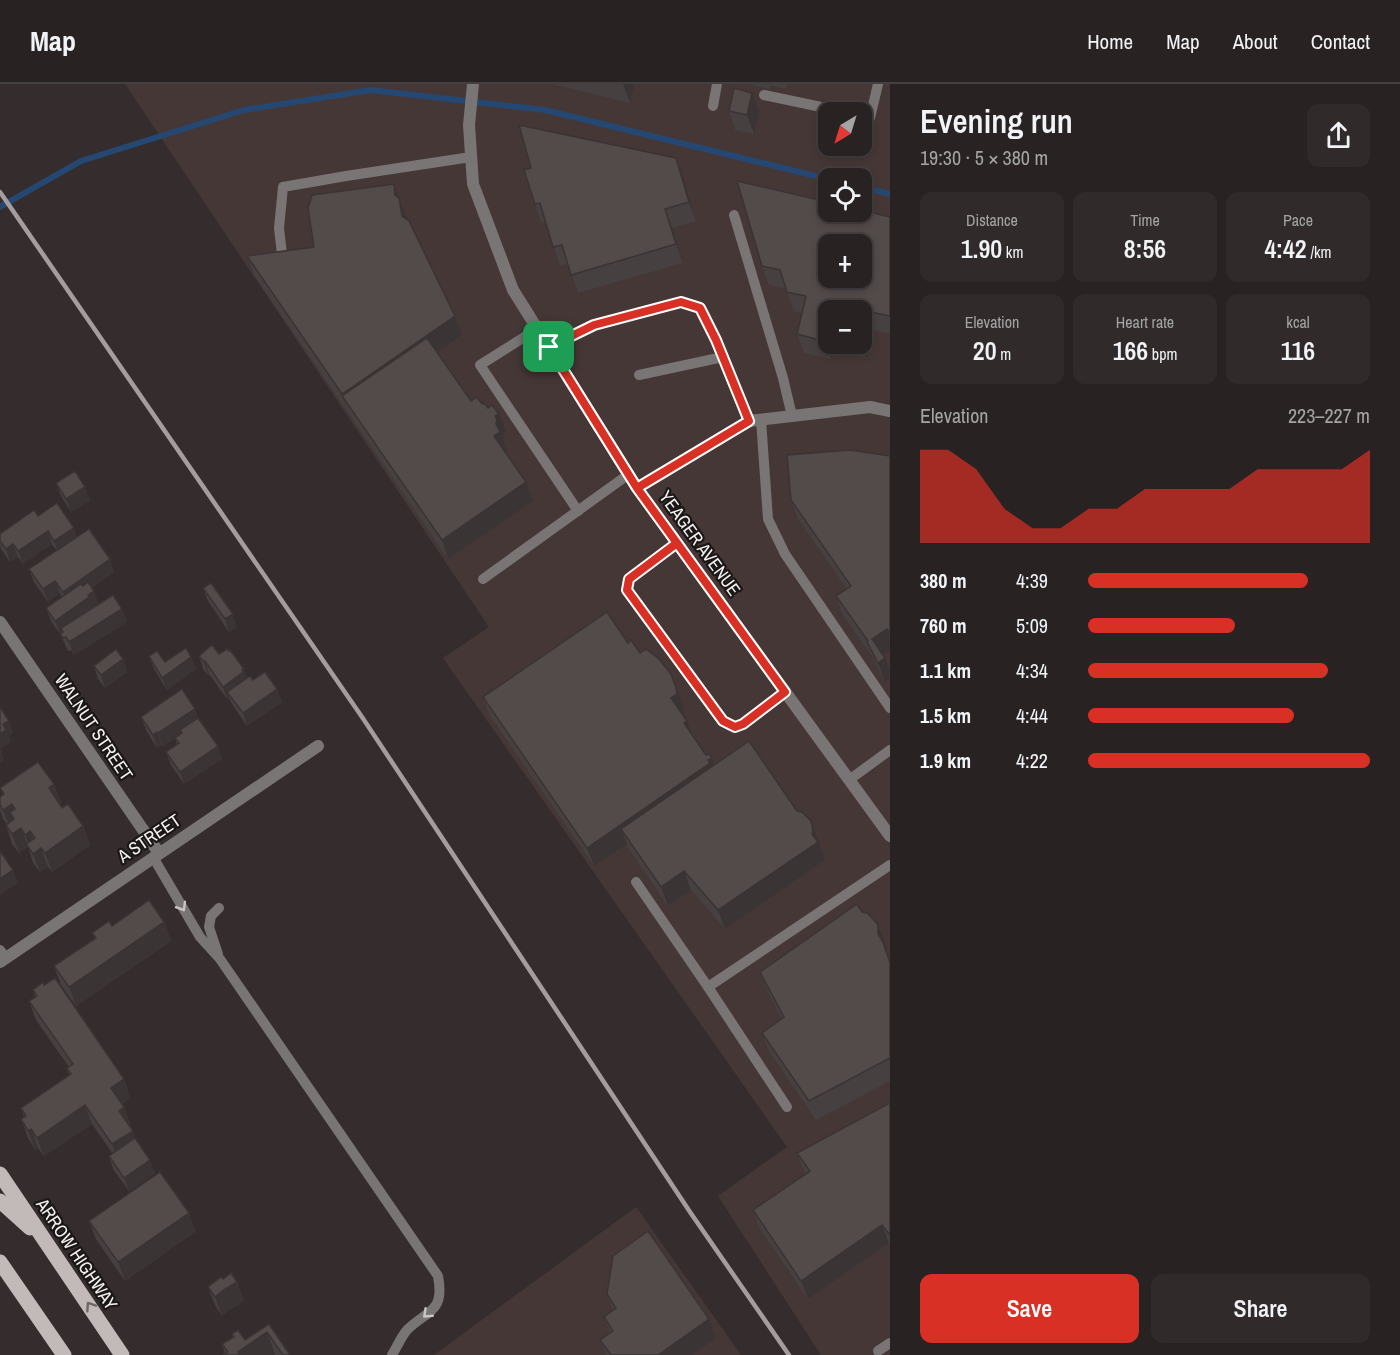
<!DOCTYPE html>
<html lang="en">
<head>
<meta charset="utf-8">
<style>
	:root { --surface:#282222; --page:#302a2a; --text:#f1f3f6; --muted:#a5a4a5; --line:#443f40; --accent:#d93025 }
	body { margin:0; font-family:"Archivo Narrow",sans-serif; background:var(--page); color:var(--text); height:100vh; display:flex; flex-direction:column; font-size:22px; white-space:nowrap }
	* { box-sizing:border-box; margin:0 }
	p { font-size:20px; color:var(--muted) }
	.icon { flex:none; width:33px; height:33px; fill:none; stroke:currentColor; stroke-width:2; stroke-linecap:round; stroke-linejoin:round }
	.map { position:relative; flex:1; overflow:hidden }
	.panel { display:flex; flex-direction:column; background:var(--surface); width:510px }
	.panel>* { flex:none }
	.needle { width:39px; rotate:218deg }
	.fabs { position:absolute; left:818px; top:18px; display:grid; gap:12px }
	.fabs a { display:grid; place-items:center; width:54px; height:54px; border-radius:12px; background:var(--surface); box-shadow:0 3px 9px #0003,0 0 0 2px var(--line); font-size:30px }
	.pin { position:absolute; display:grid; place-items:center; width:51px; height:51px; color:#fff; margin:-26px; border-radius:12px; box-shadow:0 3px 9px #0006 }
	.round { display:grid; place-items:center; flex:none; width:63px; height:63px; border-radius:12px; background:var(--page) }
	.head { display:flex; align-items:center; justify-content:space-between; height:102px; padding:0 30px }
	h1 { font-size:33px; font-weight:600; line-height:45px }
	.figures { display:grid; grid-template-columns:repeat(3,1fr); gap:9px; height:102px; padding:6px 30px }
	.figures div { display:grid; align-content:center; border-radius:12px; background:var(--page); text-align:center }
	.figures b { font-size:26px; font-weight:600 }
	.figures small { font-size:16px; font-weight:400 }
	.figures p { font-size:16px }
	.chart { height:168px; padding:12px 30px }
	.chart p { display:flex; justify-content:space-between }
	.chart svg { width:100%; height:108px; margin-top:6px; fill:var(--accent); opacity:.7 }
	.primary-button { display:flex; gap:12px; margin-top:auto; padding:12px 30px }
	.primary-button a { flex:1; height:69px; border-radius:12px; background:var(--accent); color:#fff; font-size:24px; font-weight:600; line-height:69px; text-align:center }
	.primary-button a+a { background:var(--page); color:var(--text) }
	ul { padding:0 30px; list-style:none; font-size:20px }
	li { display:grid; grid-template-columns:96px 72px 1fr; align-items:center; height:45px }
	li i { height:15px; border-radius:8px; background:var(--accent) }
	header { display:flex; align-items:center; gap:36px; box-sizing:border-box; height:84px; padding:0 30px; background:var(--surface); border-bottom:2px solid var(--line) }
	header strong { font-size:28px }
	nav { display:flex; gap:33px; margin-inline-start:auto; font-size:21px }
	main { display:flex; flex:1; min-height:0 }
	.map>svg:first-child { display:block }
	.built { fill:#453736; fill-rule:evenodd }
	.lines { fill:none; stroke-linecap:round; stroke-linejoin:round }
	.stream { stroke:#254873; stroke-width:6 }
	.service { stroke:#797575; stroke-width:10 }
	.minor { stroke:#797575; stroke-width:12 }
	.primary { stroke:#c2bab9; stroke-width:15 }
	.rail { stroke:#a39d9d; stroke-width:4.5 }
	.wall { fill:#474040; fill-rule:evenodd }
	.shaded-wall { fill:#3a3434 }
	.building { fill:#534a4a; stroke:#3a3434; stroke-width:1.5; fill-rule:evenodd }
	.oneway { stroke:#cbc6c6 }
	.oneway2 { stroke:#6e6868 }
	.route-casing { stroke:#fff; stroke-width:12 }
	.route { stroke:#d93025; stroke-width:8 }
	.labels { text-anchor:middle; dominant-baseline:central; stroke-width:4.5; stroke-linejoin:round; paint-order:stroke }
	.street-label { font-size:18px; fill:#f7f2f2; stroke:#1a1716 }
</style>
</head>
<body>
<header>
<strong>Map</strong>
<nav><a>Home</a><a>Map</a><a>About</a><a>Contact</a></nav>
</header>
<main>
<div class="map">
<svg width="890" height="1271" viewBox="0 0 890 1271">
	<rect width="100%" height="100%" fill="#352d2d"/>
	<!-- built -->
	<g class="built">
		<path d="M 125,0 L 890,0 L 890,1271 L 821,1271 L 718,1112 L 787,1063 L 443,574 L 489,543 ZM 828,28 L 861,28 L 861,62 L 828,62 ZM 828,94 L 861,94 L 861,128 L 828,128 ZM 828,160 L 861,160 L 861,194 L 828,194 ZM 828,226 L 861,226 L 861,260 L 828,260 Z"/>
		<path d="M 636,1123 L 741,1271 L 434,1271 Z"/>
	</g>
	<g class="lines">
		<!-- stream -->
		<g class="stream">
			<path d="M 861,103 L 890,110"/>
			<path d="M 0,123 L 81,77 L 244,26 L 371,6 L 545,26 L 828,95"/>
		</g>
		<!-- service -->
		<g class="service">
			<path d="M 764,11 L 845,28"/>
			<path d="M 713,22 L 717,0"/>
			<path d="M 861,32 L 870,34 L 878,0"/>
			<path d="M 734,131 L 783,294 L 792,332"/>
			<path d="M 283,179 L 279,144 L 283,103 L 346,92 L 471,73"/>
			<path d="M 537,245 L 480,281 L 578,427"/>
			<path d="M 549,263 L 593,241 L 681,218 L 700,224 L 716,256 L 749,337"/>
			<path d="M 639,291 L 723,273"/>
			<path d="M 761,336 L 768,435 L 785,470 L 890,624"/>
			<path d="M 677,459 L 629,495 L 627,506 L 722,637 C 727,640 731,643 736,642 C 746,641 776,615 785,608"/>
			<path d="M 483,495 L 629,390"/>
			<path d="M 849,696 L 890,666"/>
			<path d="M 153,773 L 200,853 L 220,875 L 438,1192 C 445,1229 427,1226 407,1246 C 401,1253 397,1263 392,1271"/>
			<path d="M 636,798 L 708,903 L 787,1023"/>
			<path d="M 0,866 L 6,874"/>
			<path d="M 218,870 L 209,843 L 211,832 L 219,824"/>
			<path d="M 708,903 L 890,781"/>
			<path d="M 878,1267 L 890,1259"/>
		</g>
		<!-- minor -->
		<g class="minor">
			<path d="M 473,0 L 469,41 L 473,100 L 513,206 L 637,404 L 890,752"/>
			<path d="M 637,404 L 749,337 L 870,323 L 890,327"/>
			<path d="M 0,538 L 159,769"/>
			<path d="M 0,878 L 318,662"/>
		</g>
		<!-- primary -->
		<g class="primary">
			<path d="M 0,1090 L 122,1271"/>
			<path d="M 0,1117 L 30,1144"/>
			<path d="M 0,1178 L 64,1271"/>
		</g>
		<!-- rail -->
		<path class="rail" d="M 0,108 L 362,633 L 690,1128 L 789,1271"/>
	</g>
	<!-- wall -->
	<g class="wall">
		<path d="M 552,0 L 635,0 L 630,19 Z"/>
		<path d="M 749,0 L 787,0 L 786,5 L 770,1 L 769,5 Z"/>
		<path d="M 729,27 L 759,28 L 754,50 L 735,46 Z"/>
		<path d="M 676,74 L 683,93 L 696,137 L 672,144 L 683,179 L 578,209 L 568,180 L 560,182 L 546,138 L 541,139 L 535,120 Z"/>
		<path d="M 394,100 L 406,135 L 455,232 L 462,251 L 437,268 L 471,317 L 481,319 L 506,348 L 503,351 L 504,354 L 503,356 L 507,367 L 505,368 L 533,417 L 448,475 L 254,191 L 247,172 L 314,163 Z"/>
		<path d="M 890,133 L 890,250 L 873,246 L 866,274 L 833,266 L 831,275 L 804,269 L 797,250 L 802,229 L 794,227 L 786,205 L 769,201 L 762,182 ZM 828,226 L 861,226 L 861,260 L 828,260 Z"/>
		<path d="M 890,372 L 890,566 L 883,571 L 890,587 L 890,594 L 885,598 L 872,572 L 843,531 L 836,512 L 847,505 L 798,435 L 791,416 Z"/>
		<path d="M 56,399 L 90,416 L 71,428 L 61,412 Z"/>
		<path d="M 38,432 L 77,453 L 110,475 L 114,488 L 91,504 L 99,520 L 122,525 L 127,538 L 74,571 L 71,566 L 68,567 L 60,550 L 51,537 L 46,524 L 62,513 L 60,509 L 48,518 L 34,498 L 29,485 L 57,467 L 52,460 L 23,480 L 18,473 L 10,478 L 1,465 L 0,461 L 0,450 Z"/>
		<path d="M 203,504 L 237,543 L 229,548 L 208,517 Z"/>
		<path d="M 628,559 L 676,603 L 683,622 L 684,629 L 682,630 L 687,637 L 691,650 L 706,671 L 712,674 L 714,681 L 797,727 L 811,737 L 825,776 L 725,845 L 691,806 L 668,822 L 628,764 L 627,760 L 594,782 L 490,632 L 483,613 Z"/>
		<path d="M 219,570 L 247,594 L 253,596 L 282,618 L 247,642 L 232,620 L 229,614 L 227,615 L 209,590 L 208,591 L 203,585 L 199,572 Z"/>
		<path d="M 149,572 L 165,578 L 191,573 L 196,585 L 167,606 L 154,585 Z"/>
		<path d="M 123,575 L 127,588 L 105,604 L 98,595 L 94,582 Z"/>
		<path d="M 141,633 L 199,635 L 222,675 L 184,700 L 171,681 L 166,668 L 177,661 L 175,654 L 163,662 L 162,661 L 157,664 L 146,646 Z"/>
		<path d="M 54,700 L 61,719 L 59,720 L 62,724 L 83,742 L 90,761 L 52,788 L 48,783 L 40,788 L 33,779 L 28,763 L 19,769 L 12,760 L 6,741 L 7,740 L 3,735 L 0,726 L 0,713 L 3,711 L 0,704 Z"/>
		<path d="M 164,838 L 171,857 L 76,922 L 61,901 L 54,882 L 95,855 L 92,849 L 112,842 Z"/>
		<path d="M 885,860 L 890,877 L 890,997 L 816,1036 L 769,967 L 762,949 L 782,935 L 767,906 L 760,888 Z"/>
		<path d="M 33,906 L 124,995 L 130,1014 L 122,1020 L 124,1023 L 131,1042 L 130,1043 L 136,1056 L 155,1089 L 129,1107 L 113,1085 L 109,1072 L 113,1070 L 92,1040 L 44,1072 L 38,1064 L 35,1065 L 28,1054 L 21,1035 L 24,1033 L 21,1024 L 69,991 L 67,984 L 69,983 L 36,936 L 29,917 L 35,913 Z"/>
		<path d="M 890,1019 L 890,1160 L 889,1159 L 808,1215 L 760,1145 L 753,1126 L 805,1090 L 797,1069 Z"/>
		<path d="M 189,1129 L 195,1148 L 125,1197 L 96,1155 L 89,1137 Z"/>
		<path d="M 223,1195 L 237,1198 L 244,1217 L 229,1226 L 222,1232 L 215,1221 L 208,1203 Z"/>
		<path d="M 607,1210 L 709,1235 L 716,1254 L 692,1271 L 606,1271 L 600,1256 L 610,1249 L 604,1233 L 613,1227 Z"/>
		<path d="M 269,1240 L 290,1271 L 223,1271 L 225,1270 L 222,1260 L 233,1254 L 232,1250 L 245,1256 Z"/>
	</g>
	<!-- shaded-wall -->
	<g class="shaded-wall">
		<path d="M 623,0 L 635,0 L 630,19 Z"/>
		<path d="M 752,9 L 759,28 L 754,50 L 747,31 Z"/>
		<path d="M 676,74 L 683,93 L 696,137 L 689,118 Z"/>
		<path d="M 394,100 L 406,133 L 408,151 L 395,111 Z"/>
		<path d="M 665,125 L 672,144 L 683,179 L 676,160 Z"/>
		<path d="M 866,227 L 873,246 L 866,274 L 861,259 L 861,249 Z"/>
		<path d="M 455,232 L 462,251 L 352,326 L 342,312 L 348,329 L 342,310 Z"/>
		<path d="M 826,247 L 828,252 L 828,260 L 831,260 L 833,266 L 831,275 L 824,257 Z"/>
		<path d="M 499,330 L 506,348 L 503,351 L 504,354 L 503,356 L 507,367 L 501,371 L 494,352 L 496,340 L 495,332 Z"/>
		<path d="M 526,398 L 533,417 L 448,475 L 442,456 Z"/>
		<path d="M 85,403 L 90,416 L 71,428 L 66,415 Z"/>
		<path d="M 74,444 L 78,457 L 59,470 L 54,457 Z"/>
		<path d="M 48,447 L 52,460 L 23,480 L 18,467 Z"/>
		<path d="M 13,460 L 18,473 L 10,478 L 6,465 Z"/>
		<path d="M 110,475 L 114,488 L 67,520 L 63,508 Z"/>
		<path d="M 55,497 L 60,509 L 48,518 L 43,505 Z"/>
		<path d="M 94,507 L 99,520 L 61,544 L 62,548 L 60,550 L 55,537 Z"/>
		<path d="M 122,525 L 127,538 L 74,571 L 69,558 Z"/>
		<path d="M 233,530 L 237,543 L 229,548 L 225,535 Z"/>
		<path d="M 887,545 L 890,554 L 890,566 L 879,574 L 872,555 Z"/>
		<path d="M 191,573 L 196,585 L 167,606 L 162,594 Z"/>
		<path d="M 885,574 L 890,587 L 890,594 L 885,598 L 878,579 Z"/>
		<path d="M 123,575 L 127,588 L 105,604 L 101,591 Z"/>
		<path d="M 205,577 L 209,590 L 208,591 L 204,578 Z"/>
		<path d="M 244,585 L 248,598 L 227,608 L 229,614 L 227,615 L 223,603 Z"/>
		<path d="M 676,603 L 683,622 L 684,629 L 678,633 L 671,614 Z"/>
		<path d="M 277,605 L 282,618 L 247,642 L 243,629 Z"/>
		<path d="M 195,625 L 200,638 L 180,646 L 181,650 L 163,662 L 158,649 Z"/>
		<path d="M 9,637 L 13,649 L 9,652 L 11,658 L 1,665 L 4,676 L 0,679 L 0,650 L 3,640 Z"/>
		<path d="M 687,637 L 693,656 L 684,639 Z"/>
		<path d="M 157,648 L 162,661 L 157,664 L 153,651 Z"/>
		<path d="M 218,662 L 222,675 L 184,700 L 180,688 Z"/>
		<path d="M 712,674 L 719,693 L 621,745 L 627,760 L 594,782 L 587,764 Z"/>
		<path d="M 54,700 L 61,719 L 55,723 L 49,704 Z"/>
		<path d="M 12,720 L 18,739 L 10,728 L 15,741 L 10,744 L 3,726 Z"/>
		<path d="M 811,737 L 825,776 L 725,845 L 718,826 Z"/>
		<path d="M 83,742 L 90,761 L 52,788 L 45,769 Z"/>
		<path d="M 21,744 L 28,763 L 19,769 L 12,750 Z"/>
		<path d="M 30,747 L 37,766 L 31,766 L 25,751 Z"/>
		<path d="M 41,764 L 48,783 L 40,788 L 33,770 Z"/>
		<path d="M 13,786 L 18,799 L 0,811 L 0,795 Z"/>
		<path d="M 684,787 L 691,806 L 668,822 L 661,803 Z"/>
		<path d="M 164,838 L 171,857 L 76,922 L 69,903 Z"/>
		<path d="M 878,841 L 885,860 L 890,879 L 878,850 Z"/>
		<path d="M 124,995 L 130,1014 L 118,1022 L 111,1004 Z"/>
		<path d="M 85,1021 L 92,1040 L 44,1072 L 37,1054 Z"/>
		<path d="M 124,1023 L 131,1042 L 126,1045 L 119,1027 Z"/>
		<path d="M 31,1045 L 38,1064 L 35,1065 L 28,1047 Z"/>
		<path d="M 133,1047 L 139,1066 L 119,1079 L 112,1060 Z"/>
		<path d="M 150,1076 L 155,1089 L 129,1107 L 124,1094 Z"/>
		<path d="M 189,1129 L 195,1148 L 125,1197 L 118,1178 Z"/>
		<path d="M 882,1141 L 889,1159 L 808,1215 L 801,1197 Z"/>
		<path d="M 237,1198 L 244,1217 L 229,1226 L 222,1232 L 215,1213 L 222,1207 Z"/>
		<path d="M 709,1235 L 716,1254 L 692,1271 L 658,1271 Z"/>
		<path d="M 267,1248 L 275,1271 L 239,1271 L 238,1268 Z"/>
	</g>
	<!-- building -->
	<g class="building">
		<path d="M 734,4 L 752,9 L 747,31 L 729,27 Z"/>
		<path d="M 519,41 L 676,74 L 689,118 L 665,125 L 676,160 L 571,191 L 562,161 L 553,163 L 540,119 L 535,120 L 524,86 L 531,84 Z"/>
		<path d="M 737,97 L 828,118 L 828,128 L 861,128 L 861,126 L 890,133 L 890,232 L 866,227 L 861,249 L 861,226 L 828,226 L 828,247 L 826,247 L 824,257 L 797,250 L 806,212 L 787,208 L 780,186 L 762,182 ZM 828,160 L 861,160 L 861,194 L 828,194 Z"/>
		<path d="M 394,100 L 395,111 L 399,114 L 402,132 L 409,137 L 455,232 L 342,310 L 247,172 L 314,163 L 308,124 L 312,111 Z"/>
		<path d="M 427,254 L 471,317 L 477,313 L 481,319 L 486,321 L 488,324 L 492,321 L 499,330 L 495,332 L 497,335 L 496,340 L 500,348 L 494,352 L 526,398 L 442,456 L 342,312 Z"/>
		<path d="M 850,366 L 890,372 L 890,550 L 887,545 L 872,555 L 885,574 L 878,579 L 867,558 L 868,557 L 836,512 L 851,502 L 791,416 L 787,371 Z"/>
		<path d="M 75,387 L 85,403 L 66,415 L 56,399 Z"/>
		<path d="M 57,419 L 74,444 L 54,457 L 48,447 L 18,467 L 13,460 L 6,465 L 0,457 L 0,450 L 34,426 L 38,432 Z"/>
		<path d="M 89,445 L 110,475 L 63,508 L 55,497 L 43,505 L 29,485 Z"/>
		<path d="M 88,498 L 94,507 L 88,511 L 89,513 L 55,537 L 46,524 L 81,500 L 83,502 Z"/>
		<path d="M 211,499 L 233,530 L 225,535 L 203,504 Z"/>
		<path d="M 113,511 L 122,525 L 69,558 L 66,553 L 63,554 L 60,549 L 63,548 L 61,544 Z"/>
		<path d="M 607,528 L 628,559 L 631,556 L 640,569 L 646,565 L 659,575 L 671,590 L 676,603 L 677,610 L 671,614 L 687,637 L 684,639 L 706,671 L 709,670 L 712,674 L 708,676 L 710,679 L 587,764 L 483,613 Z"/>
		<path d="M 212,561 L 219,570 L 227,565 L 229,567 L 230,566 L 244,585 L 242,586 L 243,588 L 223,603 L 205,577 L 204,578 L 199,572 Z"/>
		<path d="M 186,564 L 191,573 L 162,594 L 149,572 L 157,567 L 165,578 Z"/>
		<path d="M 116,565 L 123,575 L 101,591 L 94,582 Z"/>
		<path d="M 265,588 L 277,605 L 243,629 L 227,608 L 250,592 L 253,596 Z"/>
		<path d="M 182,605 L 195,625 L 158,649 L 157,648 L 153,651 L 141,633 Z"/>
		<path d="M 0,623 L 9,637 L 3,640 L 6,646 L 0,650 Z"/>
		<path d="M 198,634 L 218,662 L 180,688 L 166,668 L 179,659 L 175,654 L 182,649 L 180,646 Z"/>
		<path d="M 749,657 L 797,727 L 802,728 L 811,737 L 813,746 L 812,750 L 818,758 L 718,826 L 684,787 L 661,803 L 621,745 Z"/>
		<path d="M 38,678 L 54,700 L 49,704 L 62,724 L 68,720 L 83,742 L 45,769 L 41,764 L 33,770 L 26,760 L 35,754 L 30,747 L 25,751 L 21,744 L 12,750 L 6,741 L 14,735 L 10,728 L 15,725 L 12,720 L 3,726 L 0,721 L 0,713 L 4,710 L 0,704 Z"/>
		<path d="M 0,767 L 13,786 L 0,795 Z"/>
		<path d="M 149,816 L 164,838 L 69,903 L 54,882 L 96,854 L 92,849 L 109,837 L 112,842 Z"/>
		<path d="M 857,820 L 862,828 L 867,829 L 874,836 L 878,841 L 878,850 L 883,858 L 890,879 L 890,974 L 809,1017 L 762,949 L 784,933 L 760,888 Z"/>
		<path d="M 55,894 L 124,995 L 111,1004 L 124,1023 L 119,1027 L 133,1047 L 112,1060 L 85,1021 L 37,1054 L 31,1045 L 28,1047 L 21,1035 L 26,1032 L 21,1024 L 71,990 L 67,984 L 73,980 L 29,917 L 37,912 L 33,906 L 43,898 L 44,901 Z"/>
		<path d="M 890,1019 L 890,1151 L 882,1141 L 801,1197 L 753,1126 L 810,1087 L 797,1069 Z"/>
		<path d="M 135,1054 L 150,1076 L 124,1094 L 109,1072 Z"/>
		<path d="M 160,1088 L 189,1129 L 118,1178 L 89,1137 Z"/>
		<path d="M 648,1147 L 709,1235 L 658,1271 L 611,1271 L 600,1256 L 613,1247 L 604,1233 L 616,1224 L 607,1210 L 613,1172 Z"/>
		<path d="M 231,1189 L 237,1198 L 222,1207 L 215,1213 L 208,1203 L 221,1193 L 223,1195 Z"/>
		<path d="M 269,1240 L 290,1271 L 283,1271 L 267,1248 L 238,1268 L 240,1271 L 223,1271 L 228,1268 L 222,1260 L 234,1253 L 232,1250 L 238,1246 L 245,1256 Z"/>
	</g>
	<!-- one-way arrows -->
	<defs><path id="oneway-chevron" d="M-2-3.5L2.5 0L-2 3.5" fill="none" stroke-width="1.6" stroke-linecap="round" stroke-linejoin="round" transform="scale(1.5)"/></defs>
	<g class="oneway">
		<use href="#oneway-chevron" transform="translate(182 823) rotate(59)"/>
		<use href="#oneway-chevron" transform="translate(427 1230) rotate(137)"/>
	</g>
	<use class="oneway2" href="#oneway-chevron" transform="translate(90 1222) rotate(-124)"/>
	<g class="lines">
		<defs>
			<path id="route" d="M 549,263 L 637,404 L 785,608 L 743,640 L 735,643 L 723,637 L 627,506 L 629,495 L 677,459 L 637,404 L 749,337 L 716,256 L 700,224 L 681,218 L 594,241 L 549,263"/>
		</defs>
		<!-- route casing -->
		<use href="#route" class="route-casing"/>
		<!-- route -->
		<use href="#route" class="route"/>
	</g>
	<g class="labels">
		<!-- street labels -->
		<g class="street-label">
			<text transform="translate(700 459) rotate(54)">YEAGER AVENUE</text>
			<text transform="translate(94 643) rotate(56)">WALNUT STREET</text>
			<text transform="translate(149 754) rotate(-34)">A STREET</text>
			<text transform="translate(77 1170) rotate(56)">ARROW HIGHWAY</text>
		</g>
	</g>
</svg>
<div class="fabs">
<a><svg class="needle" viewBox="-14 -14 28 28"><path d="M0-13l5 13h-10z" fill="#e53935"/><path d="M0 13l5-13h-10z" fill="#a5a4a5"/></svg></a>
<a><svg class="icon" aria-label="locate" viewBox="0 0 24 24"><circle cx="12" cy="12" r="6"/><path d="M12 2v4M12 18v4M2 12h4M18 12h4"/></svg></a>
<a>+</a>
<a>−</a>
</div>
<div class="pin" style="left:549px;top:263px;background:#1e9e55"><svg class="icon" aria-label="arrive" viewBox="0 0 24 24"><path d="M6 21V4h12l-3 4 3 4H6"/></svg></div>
</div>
<section class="panel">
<div class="head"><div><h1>Evening run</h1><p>19:30 · 5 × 380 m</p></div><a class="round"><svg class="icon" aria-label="share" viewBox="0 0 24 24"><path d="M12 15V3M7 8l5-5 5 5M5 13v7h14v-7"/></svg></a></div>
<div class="figures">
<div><p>Distance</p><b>1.90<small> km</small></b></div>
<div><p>Time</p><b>8:56</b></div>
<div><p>Pace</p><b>4:42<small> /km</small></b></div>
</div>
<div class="figures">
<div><p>Elevation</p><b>20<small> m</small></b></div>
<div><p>Heart rate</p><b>166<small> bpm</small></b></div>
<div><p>kcal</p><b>116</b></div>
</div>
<div class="chart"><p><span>Elevation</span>223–227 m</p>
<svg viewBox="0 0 160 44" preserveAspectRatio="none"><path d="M0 44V6L10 6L20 14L30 30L40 38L50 38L60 30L70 30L80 22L90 22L100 22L110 22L120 14L130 14L140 14L150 14L160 6V44z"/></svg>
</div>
<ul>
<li><b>380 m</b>4:39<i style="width:78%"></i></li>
<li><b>760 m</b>5:09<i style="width:52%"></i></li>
<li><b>1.1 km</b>4:34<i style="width:85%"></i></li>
<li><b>1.5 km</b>4:44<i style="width:73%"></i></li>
<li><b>1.9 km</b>4:22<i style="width:100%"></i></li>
</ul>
<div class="primary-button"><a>Save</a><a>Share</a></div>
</section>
</main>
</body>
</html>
